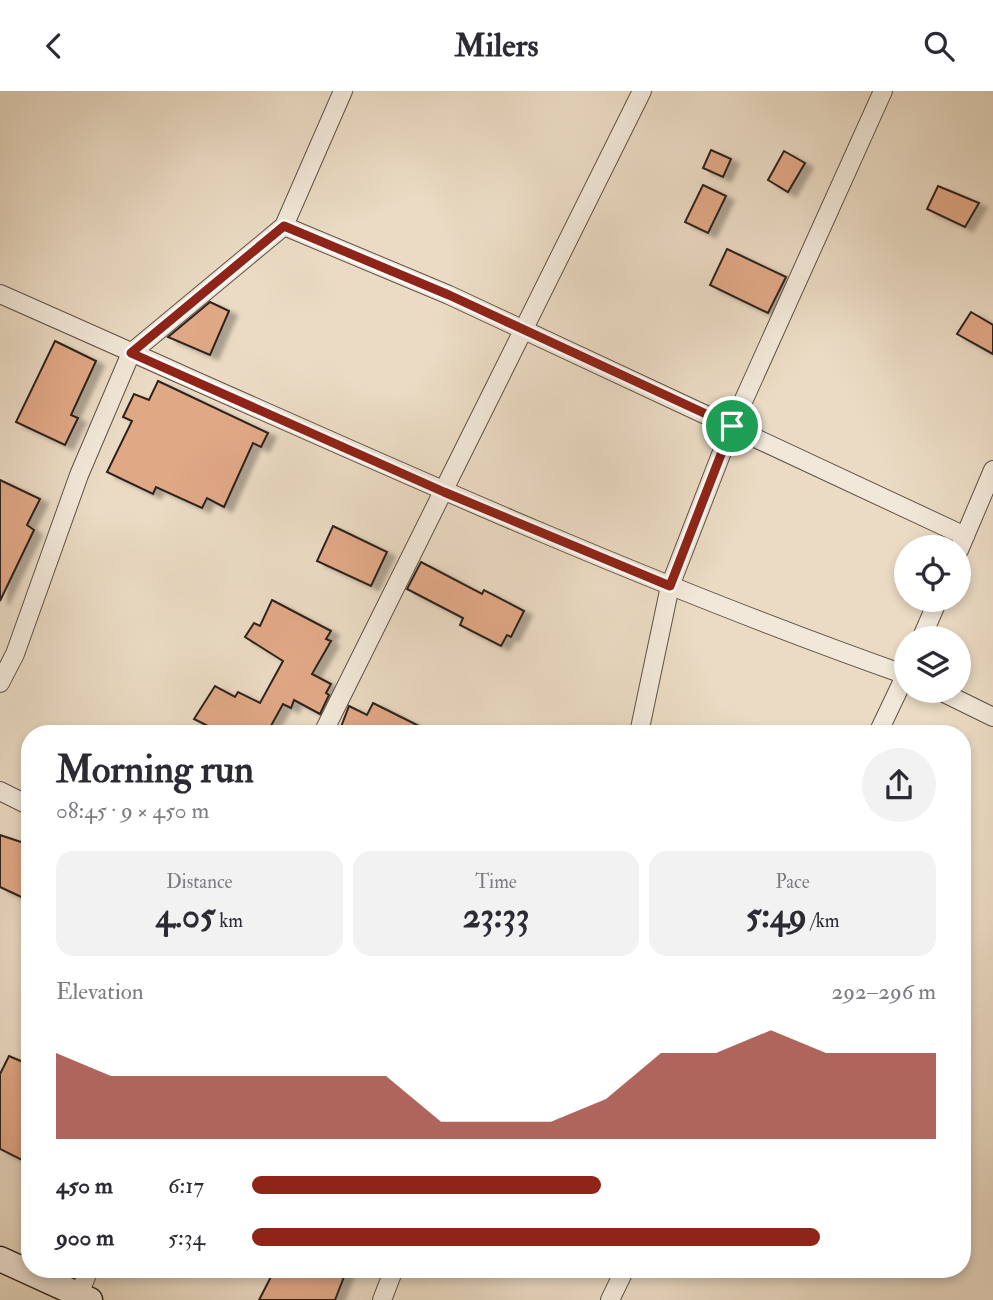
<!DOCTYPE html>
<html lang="en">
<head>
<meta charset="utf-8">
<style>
	:root { --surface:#fff; --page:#f2f2f3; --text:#2b2b33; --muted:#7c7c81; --accent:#8f2418 }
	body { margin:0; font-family:"IM FELL Double Pica",serif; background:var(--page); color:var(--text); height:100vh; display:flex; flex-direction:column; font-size:26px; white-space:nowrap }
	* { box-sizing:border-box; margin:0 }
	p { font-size:23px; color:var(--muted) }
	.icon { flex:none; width:38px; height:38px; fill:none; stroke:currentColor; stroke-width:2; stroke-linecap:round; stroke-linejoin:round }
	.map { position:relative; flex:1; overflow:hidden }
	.side { position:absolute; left:21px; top:634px; width:950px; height:553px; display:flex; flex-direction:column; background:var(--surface); border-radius:28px; box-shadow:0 4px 10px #0003 }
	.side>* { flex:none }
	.buttons { position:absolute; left:894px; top:444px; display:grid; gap:14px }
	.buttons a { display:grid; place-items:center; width:77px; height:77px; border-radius:50%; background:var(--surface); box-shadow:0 4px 10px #0003; font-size:35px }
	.pin { position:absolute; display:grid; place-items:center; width:60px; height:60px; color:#fff; margin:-30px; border:4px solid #fff; border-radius:50%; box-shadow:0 2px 7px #0007 }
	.round { display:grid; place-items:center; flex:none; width:74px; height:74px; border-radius:37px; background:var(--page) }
	.overview { display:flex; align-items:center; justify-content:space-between; height:119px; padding:0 35px }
	h1 { font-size:38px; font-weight:700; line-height:52px }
	.stats { display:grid; grid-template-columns:repeat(3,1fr); gap:10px; height:119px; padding:7px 35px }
	.stats div { display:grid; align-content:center; border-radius:18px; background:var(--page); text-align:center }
	.stats b { font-size:35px; font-weight:700 }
	.stats small { font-size:19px; font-weight:400 }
	.stats p { font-size:19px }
	.chart { height:196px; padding:14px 35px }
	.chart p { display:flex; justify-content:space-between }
	.chart svg { width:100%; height:126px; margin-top:7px; fill:var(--accent); opacity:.7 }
	ul { padding:0 35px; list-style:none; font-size:23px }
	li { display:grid; grid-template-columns:112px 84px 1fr; align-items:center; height:52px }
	li i { height:18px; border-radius:9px; background:var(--accent) }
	header { display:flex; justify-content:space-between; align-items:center; height:91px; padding:0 35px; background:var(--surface); font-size:32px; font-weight:700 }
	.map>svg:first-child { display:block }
	.building { fill:#e1a886; stroke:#2f241d; stroke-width:2; filter:url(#shadow) }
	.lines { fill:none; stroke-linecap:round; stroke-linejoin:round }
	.street-casing { stroke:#5e5247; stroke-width:20 }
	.secondary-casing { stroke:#2f241d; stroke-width:27 }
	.street { stroke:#f2e8d9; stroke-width:18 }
	.secondary { stroke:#f2e8d9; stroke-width:24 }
	.route-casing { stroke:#fff; stroke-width:14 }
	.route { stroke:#8f2418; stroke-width:9 }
</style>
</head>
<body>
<header><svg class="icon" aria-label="back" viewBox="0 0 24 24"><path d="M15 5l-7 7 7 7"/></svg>Milers<svg class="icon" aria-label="search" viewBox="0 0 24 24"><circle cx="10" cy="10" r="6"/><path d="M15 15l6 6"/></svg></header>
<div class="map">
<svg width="993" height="1209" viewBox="0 0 993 1209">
	<defs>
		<filter id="shadow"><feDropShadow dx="8" dy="4.5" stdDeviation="2" flood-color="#0004"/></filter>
	</defs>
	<rect width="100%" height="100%" fill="#ebdbc4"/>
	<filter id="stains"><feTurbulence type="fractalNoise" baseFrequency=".00286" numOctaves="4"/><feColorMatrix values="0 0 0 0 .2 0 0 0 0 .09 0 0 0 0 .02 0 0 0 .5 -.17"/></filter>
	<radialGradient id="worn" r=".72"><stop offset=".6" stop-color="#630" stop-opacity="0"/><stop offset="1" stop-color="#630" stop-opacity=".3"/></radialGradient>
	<!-- building -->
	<g class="building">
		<path d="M 711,59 L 731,68 L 723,86 L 703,77 Z"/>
		<path d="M 784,60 L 805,72 L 788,101 L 768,89 Z"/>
		<path d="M 703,94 L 726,105 L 708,142 L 685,131 Z"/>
		<path d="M 938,95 L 979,112 L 965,136 L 927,118 Z"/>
		<path d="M 727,158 L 786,186 L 768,222 L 710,194 Z"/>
		<path d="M 210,211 L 229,220 L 210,264 L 168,246 Z"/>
		<path d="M 971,221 L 993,234 L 993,263 L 957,243 Z"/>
		<path d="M 55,250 L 96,270 L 71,324 L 78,327 L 65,354 L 16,331 Z"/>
		<path d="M 158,290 L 268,342 L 261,356 L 253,352 L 224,416 L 207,407 L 202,417 L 156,396 L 153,403 L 107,381 L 132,330 L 123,326 L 134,303 L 149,309 Z"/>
		<path d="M 0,389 L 40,408 L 27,434 L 34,439 L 0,510 Z"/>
		<path d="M 333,435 L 387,461 L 371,495 L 317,470 Z"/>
		<path d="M 421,471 L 482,503 L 484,499 L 524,520 L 511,546 L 507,544 L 501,555 L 460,534 L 463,527 L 407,498 Z"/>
		<path d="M 272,509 L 331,540 L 326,548 L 331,550 L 312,583 L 331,593 L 326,602 L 329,604 L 320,623 L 294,609 L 291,617 L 283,613 L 267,642 L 222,642 L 194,628 L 215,595 L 235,606 L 238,601 L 260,612 L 283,570 L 245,546 L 254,532 L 260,535 Z"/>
		<path d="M 373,612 L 433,642 L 353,642 L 341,636 L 349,615 L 367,624 Z"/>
		<path d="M 0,744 L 30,754 L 30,810 L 0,796 Z"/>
		<path d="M 9,965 L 30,974 L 30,1073 L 0,1058 L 0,983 Z"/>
		<path d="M 275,1178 L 347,1178 L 335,1209 L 259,1209 Z"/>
	</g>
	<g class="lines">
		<defs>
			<g id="street">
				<path d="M 284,135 L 449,204 L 965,445"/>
				<path d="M 0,203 C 300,335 597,475 906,584"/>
				<path d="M 959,459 L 993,379"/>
				<path d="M 921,548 L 938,509"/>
				<path d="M 0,592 L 15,563 L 79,384 L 131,262 L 284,135 L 343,0"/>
				<path d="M 940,600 L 993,626"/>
				<path d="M 323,642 L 642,0"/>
				<path d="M 639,642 L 670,495 L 732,335 L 883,0"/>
				<path d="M 878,642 L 906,583"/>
				<path d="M 0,700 L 30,715"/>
				<path d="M 79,1204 L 89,1178"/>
				<path d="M 382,1209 L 394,1178"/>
				<path d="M 610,1209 L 625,1178"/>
			</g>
			<path id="secondary" d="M 0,1168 L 90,1209"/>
		</defs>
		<!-- street casing -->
		<use href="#street" class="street-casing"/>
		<!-- secondary casing -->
		<use href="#secondary" class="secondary-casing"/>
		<!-- street -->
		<use href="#street" class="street"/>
		<!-- secondary -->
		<use href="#secondary" class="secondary"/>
	</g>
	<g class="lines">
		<defs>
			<path id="route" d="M 284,135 L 449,204 L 732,335 L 670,495 L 444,401 L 131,262 Z"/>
		</defs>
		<!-- route casing -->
		<use href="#route" class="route-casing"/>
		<!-- route -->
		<use href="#route" class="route"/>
	</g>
	<rect width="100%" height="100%" filter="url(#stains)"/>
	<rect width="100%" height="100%" fill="url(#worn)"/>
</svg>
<div class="buttons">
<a><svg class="icon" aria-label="locate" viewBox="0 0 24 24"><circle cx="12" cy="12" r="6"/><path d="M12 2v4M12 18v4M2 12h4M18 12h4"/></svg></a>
<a><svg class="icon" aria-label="layers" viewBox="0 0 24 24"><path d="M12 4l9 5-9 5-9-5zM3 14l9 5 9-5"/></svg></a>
</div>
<div class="pin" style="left:732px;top:335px;background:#1e9e55"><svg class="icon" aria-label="arrive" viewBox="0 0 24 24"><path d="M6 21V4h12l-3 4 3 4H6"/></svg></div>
<section class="side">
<div class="overview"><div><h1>Morning run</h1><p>08:45 · 9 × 450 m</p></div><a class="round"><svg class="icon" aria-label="share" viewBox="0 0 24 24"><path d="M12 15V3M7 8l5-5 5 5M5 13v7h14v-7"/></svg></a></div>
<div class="stats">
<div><p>Distance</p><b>4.05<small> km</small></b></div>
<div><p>Time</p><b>23:33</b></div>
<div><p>Pace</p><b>5:49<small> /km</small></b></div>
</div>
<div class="chart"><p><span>Elevation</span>292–296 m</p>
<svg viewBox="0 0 160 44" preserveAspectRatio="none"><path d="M0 44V14L10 22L20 22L30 22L40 22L50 22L60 22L70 38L80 38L90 38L100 30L110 14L120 14L130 6L140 14L150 14L160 14V44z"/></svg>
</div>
<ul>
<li><b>450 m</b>6:17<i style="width:51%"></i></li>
<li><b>900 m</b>5:34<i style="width:83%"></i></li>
</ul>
</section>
</div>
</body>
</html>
